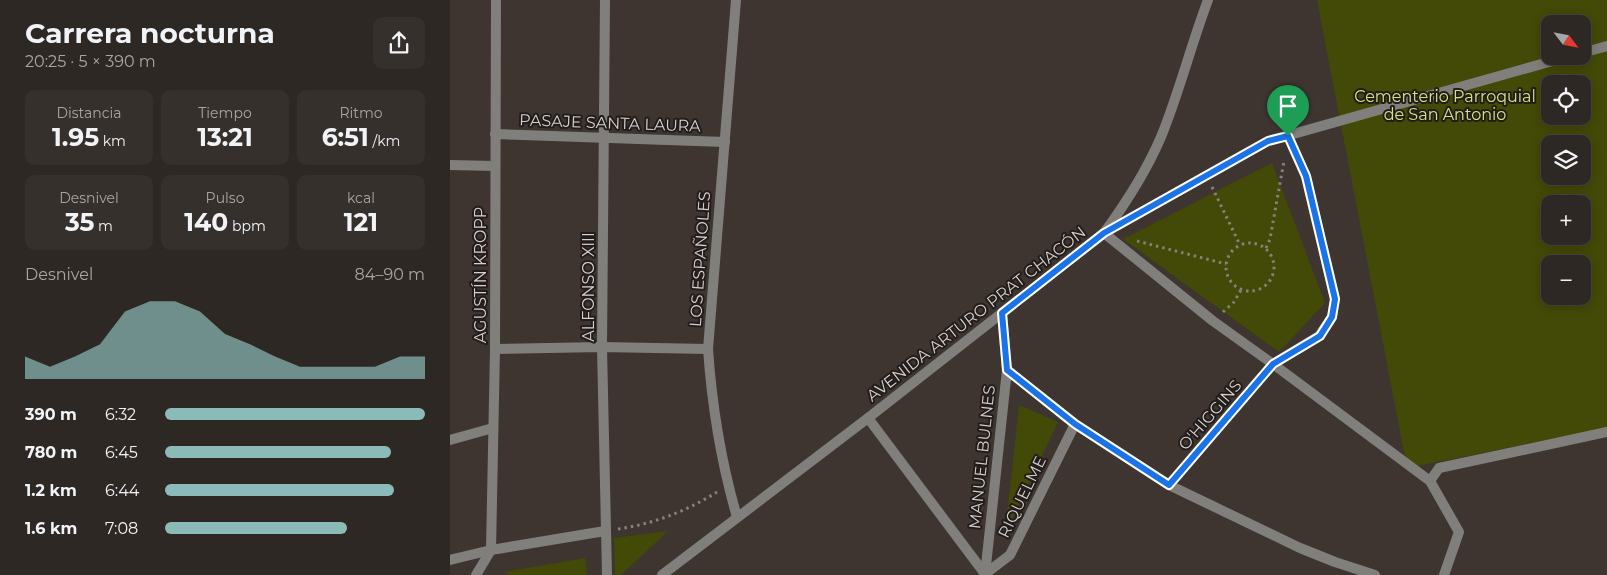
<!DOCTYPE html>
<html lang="es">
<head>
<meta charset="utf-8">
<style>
	:root { --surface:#2e2824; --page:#36302c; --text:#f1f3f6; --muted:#a7a6a6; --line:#494441; --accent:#8bbbb9 }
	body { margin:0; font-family:Montserrat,sans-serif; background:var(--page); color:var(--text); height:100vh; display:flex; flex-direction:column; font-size:19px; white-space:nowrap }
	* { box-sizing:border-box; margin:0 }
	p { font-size:16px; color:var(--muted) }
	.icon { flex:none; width:28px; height:28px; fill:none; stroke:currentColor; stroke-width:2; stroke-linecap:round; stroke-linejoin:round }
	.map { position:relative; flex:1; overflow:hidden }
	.side { display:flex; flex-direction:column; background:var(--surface); width:450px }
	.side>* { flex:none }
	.needle { width:32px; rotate:122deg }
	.buttons { position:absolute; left:1091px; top:15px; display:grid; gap:10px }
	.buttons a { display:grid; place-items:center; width:50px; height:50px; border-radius:10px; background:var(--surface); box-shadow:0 2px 12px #0003,0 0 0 1px var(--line); font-size:25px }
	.pin { position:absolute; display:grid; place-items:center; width:42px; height:42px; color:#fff; margin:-51px -21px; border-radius:50% 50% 50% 0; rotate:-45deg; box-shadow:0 0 5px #0007 }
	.pin .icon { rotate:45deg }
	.round { display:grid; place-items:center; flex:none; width:52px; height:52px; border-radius:10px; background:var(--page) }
	.overview { display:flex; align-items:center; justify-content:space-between; height:85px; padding:0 25px }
	h1 { font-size:28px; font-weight:700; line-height:38px }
	.stats { display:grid; grid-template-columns:repeat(3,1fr); gap:8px; height:85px; padding:5px 25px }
	.stats div { display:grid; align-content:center; border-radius:10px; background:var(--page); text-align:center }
	.stats b { font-size:25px; font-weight:700 }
	.stats small { font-size:14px; font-weight:400 }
	.stats p { font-size:14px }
	.chart { height:140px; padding:10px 25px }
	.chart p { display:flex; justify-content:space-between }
	.chart svg { width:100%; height:90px; margin-top:5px; fill:var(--accent); opacity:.7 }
	ul { padding:0 25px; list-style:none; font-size:16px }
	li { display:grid; grid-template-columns:80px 60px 1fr; align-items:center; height:38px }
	li i { height:12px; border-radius:6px; background:var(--accent) }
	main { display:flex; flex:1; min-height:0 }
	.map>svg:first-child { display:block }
	.green { fill:#434906; fill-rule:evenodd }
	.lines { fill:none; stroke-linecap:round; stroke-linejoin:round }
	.path { stroke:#87807c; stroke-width:3; stroke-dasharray:2.5 4; stroke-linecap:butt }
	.service { stroke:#817f7b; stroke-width:10 }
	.minor { stroke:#817f7b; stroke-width:10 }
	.tertiary { stroke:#817f7b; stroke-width:10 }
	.route-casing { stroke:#fff; stroke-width:10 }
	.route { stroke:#1a73e8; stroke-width:6 }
	.labels { text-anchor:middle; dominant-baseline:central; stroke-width:4; stroke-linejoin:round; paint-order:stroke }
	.park-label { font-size:16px; fill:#d6e482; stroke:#221d1b }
	.street-label { font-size:16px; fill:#d7d1ce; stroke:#221d1b }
</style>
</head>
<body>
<main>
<section class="side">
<div class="overview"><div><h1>Carrera nocturna</h1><p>20:25 · 5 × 390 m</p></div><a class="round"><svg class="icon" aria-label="share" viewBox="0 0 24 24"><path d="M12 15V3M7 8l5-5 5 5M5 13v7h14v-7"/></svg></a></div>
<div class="stats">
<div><p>Distancia</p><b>1.95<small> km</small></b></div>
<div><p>Tiempo</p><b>13:21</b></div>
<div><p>Ritmo</p><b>6:51<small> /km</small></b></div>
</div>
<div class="stats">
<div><p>Desnivel</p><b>35<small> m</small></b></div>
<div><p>Pulso</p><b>140<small> bpm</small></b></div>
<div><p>kcal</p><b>121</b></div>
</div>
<div class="chart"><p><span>Desnivel</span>84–90 m</p>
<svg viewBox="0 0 160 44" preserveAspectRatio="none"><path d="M0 44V33L10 38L20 33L30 27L40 11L50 6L60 6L70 11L80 22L90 27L100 33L110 38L120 38L130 38L140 38L150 33L160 33V44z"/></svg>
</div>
<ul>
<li><b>390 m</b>6:32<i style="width:100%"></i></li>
<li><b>780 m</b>6:45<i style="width:87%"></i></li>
<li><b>1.2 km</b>6:44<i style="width:88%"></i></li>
<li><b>1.6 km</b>7:08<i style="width:70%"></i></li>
</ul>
</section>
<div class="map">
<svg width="1157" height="575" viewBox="0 0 1157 575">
	<rect width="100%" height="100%" fill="#3e3530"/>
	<!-- green -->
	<g class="green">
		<path d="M 867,0 L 1157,0 L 1157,428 L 957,468 ZM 1100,24 L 1132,24 L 1132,56 L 1100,56 ZM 1100,84 L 1132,84 L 1132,116 L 1100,116 ZM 1100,144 L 1132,144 L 1132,176 L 1100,176 ZM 1100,204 L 1132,204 L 1132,236 L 1100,236 ZM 1100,264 L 1132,264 L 1132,296 L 1100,296 Z"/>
		<path d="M 822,163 L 875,303 L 829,352 L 673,239 Z"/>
		<path d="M 569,405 L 608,422 L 555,534 Z"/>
		<path d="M 218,531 L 171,575 L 165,575 L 164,538 Z"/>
		<path d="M 135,558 L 137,575 L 59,575 L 54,572 Z"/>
	</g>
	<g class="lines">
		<!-- path -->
		<g class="path">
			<path d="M 762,187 L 790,245"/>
			<path d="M 687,241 L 776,264"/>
			<circle cx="800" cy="267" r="24"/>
			<path d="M 816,248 L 820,239 L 834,161"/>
			<path d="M 773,312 L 784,302 L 791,290"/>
			<path d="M 168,529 C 203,524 237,511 267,492"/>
		</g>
		<!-- service -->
		<g class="service">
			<path d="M 1132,53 L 1157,46"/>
			<path d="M 654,233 L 818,141 L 1120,56"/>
			<path d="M 823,364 L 869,336 L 882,317 L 885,299 L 856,177 L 838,136"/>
		</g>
		<!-- minor -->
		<g class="minor">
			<path d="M 155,0 L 152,347 L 157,575"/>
			<path d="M 286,0 L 258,349 C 262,406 271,462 287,517"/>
			<path d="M 45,134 L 275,142"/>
			<path d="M 0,165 L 45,166"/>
			<path d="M 654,233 L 763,321 L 823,364 L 980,481 L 1009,532 L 994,575"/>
			<path d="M 45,349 L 152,347 L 258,349"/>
			<path d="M 557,370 L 625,424 L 719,485 L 850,548 L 885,562 L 925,575"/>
			<path d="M 418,418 L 535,574 L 560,555 L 625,424"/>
			<path d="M 0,440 L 43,428"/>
			<path d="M 980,481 L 989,468 L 1157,432"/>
			<path d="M 719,485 L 823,364"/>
			<path d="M 0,560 L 41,550 L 155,531"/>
			<path d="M 26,575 L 41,550 L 45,349 L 46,0"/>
		</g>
		<!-- tertiary -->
		<g class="tertiary">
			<path d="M 212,575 L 418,418 L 654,233 C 676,203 696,172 711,137 C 729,93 741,45 758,0"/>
			<path d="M 535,575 L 557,370 L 552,313"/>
		</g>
	</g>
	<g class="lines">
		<defs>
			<path id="route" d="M 838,136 L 856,176 L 885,299 L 882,317 L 870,336 L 823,364 L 719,485 L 625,424 L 557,370 L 552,313 L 654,233 L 818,141 Z"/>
		</defs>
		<!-- route casing -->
		<use href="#route" class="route-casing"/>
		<!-- route -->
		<use href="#route" class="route"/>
	</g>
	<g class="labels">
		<!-- park labels -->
		<g class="park-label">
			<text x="995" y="96">Cementerio Parroquial<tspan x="995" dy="18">de San Antonio</tspan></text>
		</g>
		<!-- street labels -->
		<g class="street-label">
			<text transform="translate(160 123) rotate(2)">PASAJE SANTA LAURA</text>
			<text transform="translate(250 259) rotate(-86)">LOS ESPAÑOLES</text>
			<text transform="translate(30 275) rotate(-90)">AGUSTÍN KROPP</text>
			<text transform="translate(138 287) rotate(-90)">ALFONSO XIII</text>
			<text transform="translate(526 314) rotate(-38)">AVENIDA ARTURO PRAT CHACÓN</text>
			<text transform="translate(760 415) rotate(-49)">O'HIGGINS</text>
			<text transform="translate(532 457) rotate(-84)">MANUEL BULNES</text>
			<text transform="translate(572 497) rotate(-64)">RIQUELME</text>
		</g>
	</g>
</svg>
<div class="buttons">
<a><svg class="needle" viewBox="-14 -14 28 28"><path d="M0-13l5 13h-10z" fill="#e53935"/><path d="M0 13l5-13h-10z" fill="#a7a6a6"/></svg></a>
<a><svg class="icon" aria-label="locate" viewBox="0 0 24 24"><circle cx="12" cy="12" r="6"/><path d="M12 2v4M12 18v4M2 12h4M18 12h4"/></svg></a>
<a><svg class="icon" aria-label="layers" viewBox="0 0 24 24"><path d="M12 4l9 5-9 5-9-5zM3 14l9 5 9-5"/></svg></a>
<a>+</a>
<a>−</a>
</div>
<div class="pin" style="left:838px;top:136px;background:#1e9e55"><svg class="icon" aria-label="arrive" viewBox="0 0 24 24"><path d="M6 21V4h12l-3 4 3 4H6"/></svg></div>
</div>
</main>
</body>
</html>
